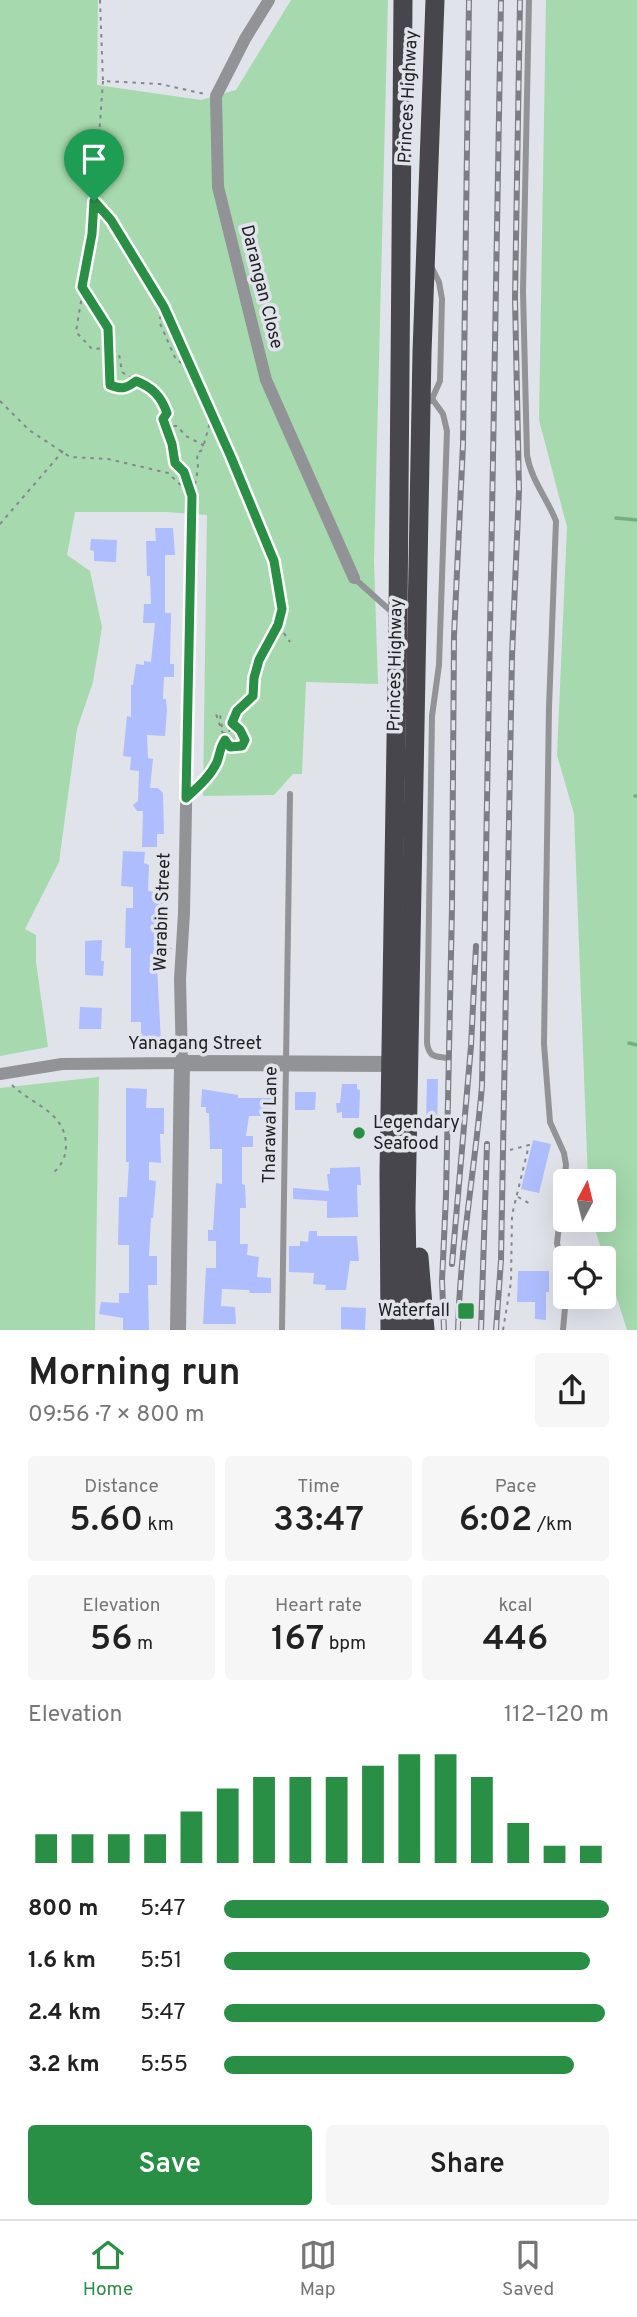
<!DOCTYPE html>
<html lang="en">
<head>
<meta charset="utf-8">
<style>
	:root { --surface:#fff; --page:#f6f6f6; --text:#222; --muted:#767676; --line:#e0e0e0; --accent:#298f45 }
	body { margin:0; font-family:Overpass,sans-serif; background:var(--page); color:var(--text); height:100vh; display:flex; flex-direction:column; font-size:26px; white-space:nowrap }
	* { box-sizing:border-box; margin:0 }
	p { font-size:23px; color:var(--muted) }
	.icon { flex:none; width:38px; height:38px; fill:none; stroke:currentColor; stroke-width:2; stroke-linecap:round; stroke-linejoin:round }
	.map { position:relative; height:1330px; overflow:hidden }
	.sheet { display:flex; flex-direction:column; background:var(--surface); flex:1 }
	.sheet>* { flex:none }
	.needle { width:46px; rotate:7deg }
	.controls { position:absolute; left:553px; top:1169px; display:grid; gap:14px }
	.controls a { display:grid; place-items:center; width:63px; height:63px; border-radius:7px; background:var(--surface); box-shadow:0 7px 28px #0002; font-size:35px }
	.pin { position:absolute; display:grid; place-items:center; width:60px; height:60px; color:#fff; margin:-72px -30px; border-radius:50% 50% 50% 0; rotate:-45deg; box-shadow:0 0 7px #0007 }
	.pin .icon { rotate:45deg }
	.round { display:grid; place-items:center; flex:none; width:74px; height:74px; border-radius:7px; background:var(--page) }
	.summary { display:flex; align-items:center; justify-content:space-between; height:119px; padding:0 28px }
	h1 { font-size:38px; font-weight:600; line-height:52px }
	.stats { display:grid; grid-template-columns:repeat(3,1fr); gap:10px; height:119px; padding:7px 28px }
	.stats div { display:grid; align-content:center; border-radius:7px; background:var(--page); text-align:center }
	.stats b { font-size:35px; font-weight:600 }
	.stats small { font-size:19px; font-weight:400 }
	.stats p { font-size:19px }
	.chart { height:196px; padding:14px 28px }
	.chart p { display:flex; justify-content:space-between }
	.chart svg { width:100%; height:126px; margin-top:7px; stroke:var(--accent); stroke-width:6 }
	.button { display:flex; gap:14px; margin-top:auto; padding:14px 28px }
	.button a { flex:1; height:80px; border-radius:7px; background:var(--accent); color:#fff; font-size:28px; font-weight:600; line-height:80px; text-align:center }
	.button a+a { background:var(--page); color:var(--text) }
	ul { padding:0 28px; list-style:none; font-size:23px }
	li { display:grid; grid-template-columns:112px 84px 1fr; align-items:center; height:52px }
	li i { height:18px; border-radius:9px; background:var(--accent) }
	.menu { display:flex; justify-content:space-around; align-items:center; height:98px; border-top:2px solid var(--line); background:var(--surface); font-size:19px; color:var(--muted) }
	.menu a { display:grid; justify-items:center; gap:4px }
	.menu .selected { color:var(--accent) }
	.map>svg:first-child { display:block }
	.green { fill:#a6d9ad }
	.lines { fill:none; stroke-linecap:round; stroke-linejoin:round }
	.stream { stroke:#76af7f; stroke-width:3.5 }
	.building { fill:#aebdfd }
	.path { stroke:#85878c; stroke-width:2; stroke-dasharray:3.5 5; stroke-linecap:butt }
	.service { stroke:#929396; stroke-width:6 }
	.minor { stroke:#929396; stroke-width:12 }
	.tertiary { stroke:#929396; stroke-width:16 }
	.trunk { stroke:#46464c; stroke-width:19 }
	.rail-casing { stroke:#7c7e83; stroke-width:6 }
	.rail { stroke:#e1e3eb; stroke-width:3.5; stroke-dasharray:10; stroke-linecap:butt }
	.route-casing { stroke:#fff; stroke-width:14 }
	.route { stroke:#298f45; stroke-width:9 }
	.poi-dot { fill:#298f45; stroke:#e1e3eb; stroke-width:2.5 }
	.labels { text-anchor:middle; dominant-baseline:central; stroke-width:7; stroke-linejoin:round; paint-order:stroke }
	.street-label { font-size:18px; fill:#202123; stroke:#e1e3eb }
	.poi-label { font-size:18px; fill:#202123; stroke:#e1e3eb; text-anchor:start }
</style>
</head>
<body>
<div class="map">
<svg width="637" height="1330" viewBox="0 0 637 1330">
	<rect width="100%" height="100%" fill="#e1e3eb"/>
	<!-- green -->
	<g class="green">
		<path d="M 0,0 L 98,0 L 97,85 L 201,100 L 236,90 L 291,0 L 388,0 L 374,561 L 378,684 L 306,682 L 302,774 L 293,774 L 274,795 L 203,796 L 207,515 L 166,512 L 75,512 L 67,555 L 90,571 L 102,627 L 93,682 L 77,729 L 59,862 L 25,929 L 36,935 L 36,962 L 48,1047 L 0,1056 Z"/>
		<path d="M 546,0 L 637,0 L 637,1330 L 627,1330 L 592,1220 L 604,1220 L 604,1181 L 588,1181 L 574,814 L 557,755 L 567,527 L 539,420 Z"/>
		<path d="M 99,1077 L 95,1330 L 0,1330 L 0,1088 Z"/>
	</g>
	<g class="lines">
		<!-- stream -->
		<g class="stream">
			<path d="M 616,518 L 637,520"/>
			<path d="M 635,796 L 637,796"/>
			<path d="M 629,1043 L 637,1045"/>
		</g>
	</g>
	<!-- building -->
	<g class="building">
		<path d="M 155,528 L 173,528 L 175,555 L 165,555 L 165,613 L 171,613 L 170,664 L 174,664 L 174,677 L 164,677 L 163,699 L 166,699 L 167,710 L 165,736 L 147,735 L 148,758 L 153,759 L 150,788 L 158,788 L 163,793 L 164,834 L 157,834 L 157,847 L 142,847 L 143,811 L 137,811 L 133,805 L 138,801 L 139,771 L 130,770 L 131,757 L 123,756 L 127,716 L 131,717 L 131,685 L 133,685 L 136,664 L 144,665 L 144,661 L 151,662 L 155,623 L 143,623 L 144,604 L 151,604 L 150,576 L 147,576 L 146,541 L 156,541 Z"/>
		<path d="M 91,539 L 117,540 L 116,562 L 94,561 L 94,551 L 90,550 Z"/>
		<path d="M 123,851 L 145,852 L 144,863 L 149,865 L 148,891 L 155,892 L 155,900 L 163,901 L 163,915 L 156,915 L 156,940 L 173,949 L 156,949 L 161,1042 L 141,1041 L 141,1022 L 131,1022 L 131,948 L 125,948 L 126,908 L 133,908 L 133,887 L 121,886 Z"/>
		<path d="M 102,940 L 101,961 L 104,961 L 103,976 L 85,975 L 85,941 Z"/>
		<path d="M 80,1007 L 102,1008 L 101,1029 L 79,1029 Z"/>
		<path d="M 427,1079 L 438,1079 L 437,1125 L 426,1124 Z"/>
		<path d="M 342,1084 L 357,1084 L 357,1089 L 360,1090 L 359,1118 L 342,1118 L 342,1112 L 337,1113 L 336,1103 L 340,1103 Z"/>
		<path d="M 126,1088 L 147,1089 L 146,1108 L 164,1108 L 164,1134 L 160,1134 L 161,1163 L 149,1162 L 149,1180 L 156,1181 L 153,1218 L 151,1218 L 149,1256 L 157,1256 L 157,1285 L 148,1285 L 149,1330 L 123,1330 L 123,1318 L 99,1314 L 101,1302 L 119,1303 L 119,1293 L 129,1293 L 129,1245 L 118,1245 L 119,1197 L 127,1197 L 129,1162 L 126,1162 Z"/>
		<path d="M 202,1089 L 238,1095 L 238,1098 L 271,1098 L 272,1116 L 249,1116 L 246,1136 L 253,1136 L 253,1147 L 242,1147 L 242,1184 L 245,1185 L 246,1208 L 240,1208 L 240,1244 L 248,1244 L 247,1255 L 259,1257 L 257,1277 L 271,1278 L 271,1293 L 250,1293 L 249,1290 L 222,1289 L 221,1306 L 235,1307 L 236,1324 L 203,1324 L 206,1268 L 216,1268 L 216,1241 L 208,1241 L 208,1230 L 213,1230 L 216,1183 L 222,1184 L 222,1149 L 210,1149 L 209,1113 L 206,1113 L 206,1107 L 201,1107 Z"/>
		<path d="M 295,1092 L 316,1092 L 315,1110 L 295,1110 Z"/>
		<path d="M 533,1140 L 551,1144 L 539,1193 L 521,1189 Z"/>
		<path d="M 360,1167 L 361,1185 L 357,1185 L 358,1217 L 327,1218 L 327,1201 L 293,1199 L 293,1188 L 329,1191 L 327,1174 L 330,1174 L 330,1168 Z"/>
		<path d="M 309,1231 L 317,1231 L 317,1236 L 357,1236 L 359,1261 L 350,1261 L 346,1290 L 325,1290 L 326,1285 L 313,1284 L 314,1273 L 289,1272 L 289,1246 L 300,1246 L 300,1241 L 308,1242 Z"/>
		<path d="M 518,1271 L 549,1271 L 549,1292 L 546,1292 L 546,1320 L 535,1319 L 535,1302 L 517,1302 Z"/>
		<path d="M 341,1307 L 366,1308 L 365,1330 L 341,1329 Z"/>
	</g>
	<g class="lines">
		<!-- path -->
		<g class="path">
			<path d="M 100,0 L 103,81 L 160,84 L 205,94"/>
			<path d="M 103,81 L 92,234 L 76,332 L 92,349 L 109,348 L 119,354 L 122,372 C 143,385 157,387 167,413 L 163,419 L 172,444 L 175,463 L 184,472 L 189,485"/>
			<path d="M 94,201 L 111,220 L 164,308 L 274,560 L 282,609 L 278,625 L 259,660 L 254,678 L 253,696 L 237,711 L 228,734 L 223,733 L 220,715 L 216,714 L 225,740 C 214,757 218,769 199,786"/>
			<path d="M 83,288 L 108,328 L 111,385 C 122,390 127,388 136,381"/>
			<path d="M 164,308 L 159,321 L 176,360 L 190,367"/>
			<path d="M 0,401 L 29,430 L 70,457 L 108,459 L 168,473 L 184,488"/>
			<path d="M 165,426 L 177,426 L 186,436 L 203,445 L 204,449 L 197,453 L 198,469 L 195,484"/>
			<path d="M 204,444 L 212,415"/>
			<path d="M 0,524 L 63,451"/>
			<path d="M 279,626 L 290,642"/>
			<path d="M 226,741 L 230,747 L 242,746 L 245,740 L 233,724"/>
			<path d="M 12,1085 C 32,1105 65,1111 66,1145 C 66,1158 61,1166 52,1174"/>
			<path d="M 518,1197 L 532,1205"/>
			<path d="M 503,1330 L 511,1282 L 512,1215 L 529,1145 L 510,1150"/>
		</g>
		<!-- service -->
		<g class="service">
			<path d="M 529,0 L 523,291 L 527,455 C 531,480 547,498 556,521 L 549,707 L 544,1044 L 550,1122 L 564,1153 L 566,1165 L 557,1243 L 565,1283"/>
			<path d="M 433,400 L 443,414 L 447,431 L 439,665 L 432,716 L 427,1043 C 429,1057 435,1057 448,1058"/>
			<path d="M 431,401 L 440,381 L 442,299 L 439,282 L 431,266"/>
			<path d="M 354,578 L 394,614"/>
			<path d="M 282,1330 L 290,794"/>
			<path d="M 563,1330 L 566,1297"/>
		</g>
		<!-- minor -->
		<g class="minor">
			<path d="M 269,0 L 245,39 L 216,96 L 218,187 L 266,380 L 354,578"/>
			<path d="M 0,1074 L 62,1064 L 182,1063 L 180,979 L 184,913 L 192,496"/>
		</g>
		<!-- tertiary -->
		<path class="tertiary" d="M 178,1330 L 182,1063 L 391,1064"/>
		<!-- trunk -->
		<g class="trunk">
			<path d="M 419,1257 L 425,1330"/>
			<path d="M 390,1330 L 389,1173 L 398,618 L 403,0"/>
			<path d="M 408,1330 L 406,1208 L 422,352 L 435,0"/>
		</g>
		<defs>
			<g id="rail">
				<path d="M 452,1264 L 471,1046 L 476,946"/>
				<path d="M 444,1330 L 442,1281 L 446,1196 L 452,906 L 454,636 L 463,444 L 469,0"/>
				<path d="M 458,1330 C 460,1248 475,1168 482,1086 L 501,0"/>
				<path d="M 481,1330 L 487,1144"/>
				<path d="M 496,1330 L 501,1260 L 512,656 L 519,490 L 515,298 L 520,0"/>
			</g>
		</defs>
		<!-- rail casing -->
		<use href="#rail" class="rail-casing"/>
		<!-- rail -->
		<use href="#rail" class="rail"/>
	</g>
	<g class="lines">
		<defs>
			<path id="route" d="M 94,201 L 111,220 L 164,307 L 231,457 L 274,561 L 282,609 L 278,625 L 259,660 L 254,678 L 253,696 L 237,711 L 232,723 L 240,730 L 245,740 L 242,746 L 230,747 L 225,740 C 220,747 220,754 217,762 C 210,777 198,787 186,798 L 192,496 L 184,472 L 175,463 L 172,444 L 163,419 L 167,413 C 161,396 152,387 136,381 C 127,388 122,390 110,385 L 108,328 L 82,287 L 92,234 Z"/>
		</defs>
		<!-- route casing -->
		<use href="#route" class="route-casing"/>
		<!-- route -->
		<use href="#route" class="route"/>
	</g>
	<!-- markers -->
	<g class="poi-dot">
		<circle cx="359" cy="1133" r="7"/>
		<rect x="457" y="1302" width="18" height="18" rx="3.5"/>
	</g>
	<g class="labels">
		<!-- street labels -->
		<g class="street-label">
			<text transform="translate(409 97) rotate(-87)">Princes Highway</text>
			<text transform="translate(261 287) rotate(76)">Darangan Close</text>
			<text transform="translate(396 665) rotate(-89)">Princes Highway</text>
			<text transform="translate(163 912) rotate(-88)">Warabin Street</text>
			<text x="195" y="1044">Yanagang Street</text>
			<text transform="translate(271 1125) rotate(-89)">Tharawal Lane</text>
		</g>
		<!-- poi labels -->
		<g class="poi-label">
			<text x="373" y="1123">Legendary<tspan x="373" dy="21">Seafood</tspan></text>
			<text x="450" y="1311" text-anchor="end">Waterfall</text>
		</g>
	</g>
</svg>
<div class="controls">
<a><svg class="needle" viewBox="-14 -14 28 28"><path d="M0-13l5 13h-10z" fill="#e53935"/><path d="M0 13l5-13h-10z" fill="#767676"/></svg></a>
<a><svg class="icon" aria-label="locate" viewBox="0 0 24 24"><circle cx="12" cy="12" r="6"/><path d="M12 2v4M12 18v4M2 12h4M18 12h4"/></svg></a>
</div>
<div class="pin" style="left:94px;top:201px;background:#1e9e55"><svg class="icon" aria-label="arrive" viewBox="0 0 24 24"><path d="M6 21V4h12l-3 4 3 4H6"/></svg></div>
</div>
<section class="sheet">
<div class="summary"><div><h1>Morning run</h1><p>09:56 · 7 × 800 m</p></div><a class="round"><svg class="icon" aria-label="share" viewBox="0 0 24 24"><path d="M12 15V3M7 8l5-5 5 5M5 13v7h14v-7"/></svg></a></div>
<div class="stats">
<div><p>Distance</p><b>5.60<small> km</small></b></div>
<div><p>Time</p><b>33:47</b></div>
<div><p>Pace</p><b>6:02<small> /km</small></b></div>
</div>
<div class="stats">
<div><p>Elevation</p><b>56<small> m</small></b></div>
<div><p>Heart rate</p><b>167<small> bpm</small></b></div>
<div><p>kcal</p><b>446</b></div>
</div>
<div class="chart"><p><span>Elevation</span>112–120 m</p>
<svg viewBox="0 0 160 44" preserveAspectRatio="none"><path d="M5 44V34M15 44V34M25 44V34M35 44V34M45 44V26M55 44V18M65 44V14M75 44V14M85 44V14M95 44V10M105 44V6M115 44V6M125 44V14M135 44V30M145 44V38M155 44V38"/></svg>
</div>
<ul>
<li><b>800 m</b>5:47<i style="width:100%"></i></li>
<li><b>1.6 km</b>5:51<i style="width:95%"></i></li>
<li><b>2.4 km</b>5:47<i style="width:99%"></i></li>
<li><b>3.2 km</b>5:55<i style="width:91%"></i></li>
</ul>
<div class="button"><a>Save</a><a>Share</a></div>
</section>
<nav class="menu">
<a class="selected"><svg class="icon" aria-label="home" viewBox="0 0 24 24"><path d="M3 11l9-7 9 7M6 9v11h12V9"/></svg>Home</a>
<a><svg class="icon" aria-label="map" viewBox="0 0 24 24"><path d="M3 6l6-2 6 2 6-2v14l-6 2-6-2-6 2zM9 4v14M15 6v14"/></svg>Map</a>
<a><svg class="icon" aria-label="saved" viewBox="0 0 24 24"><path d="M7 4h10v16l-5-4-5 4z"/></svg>Saved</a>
</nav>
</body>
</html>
